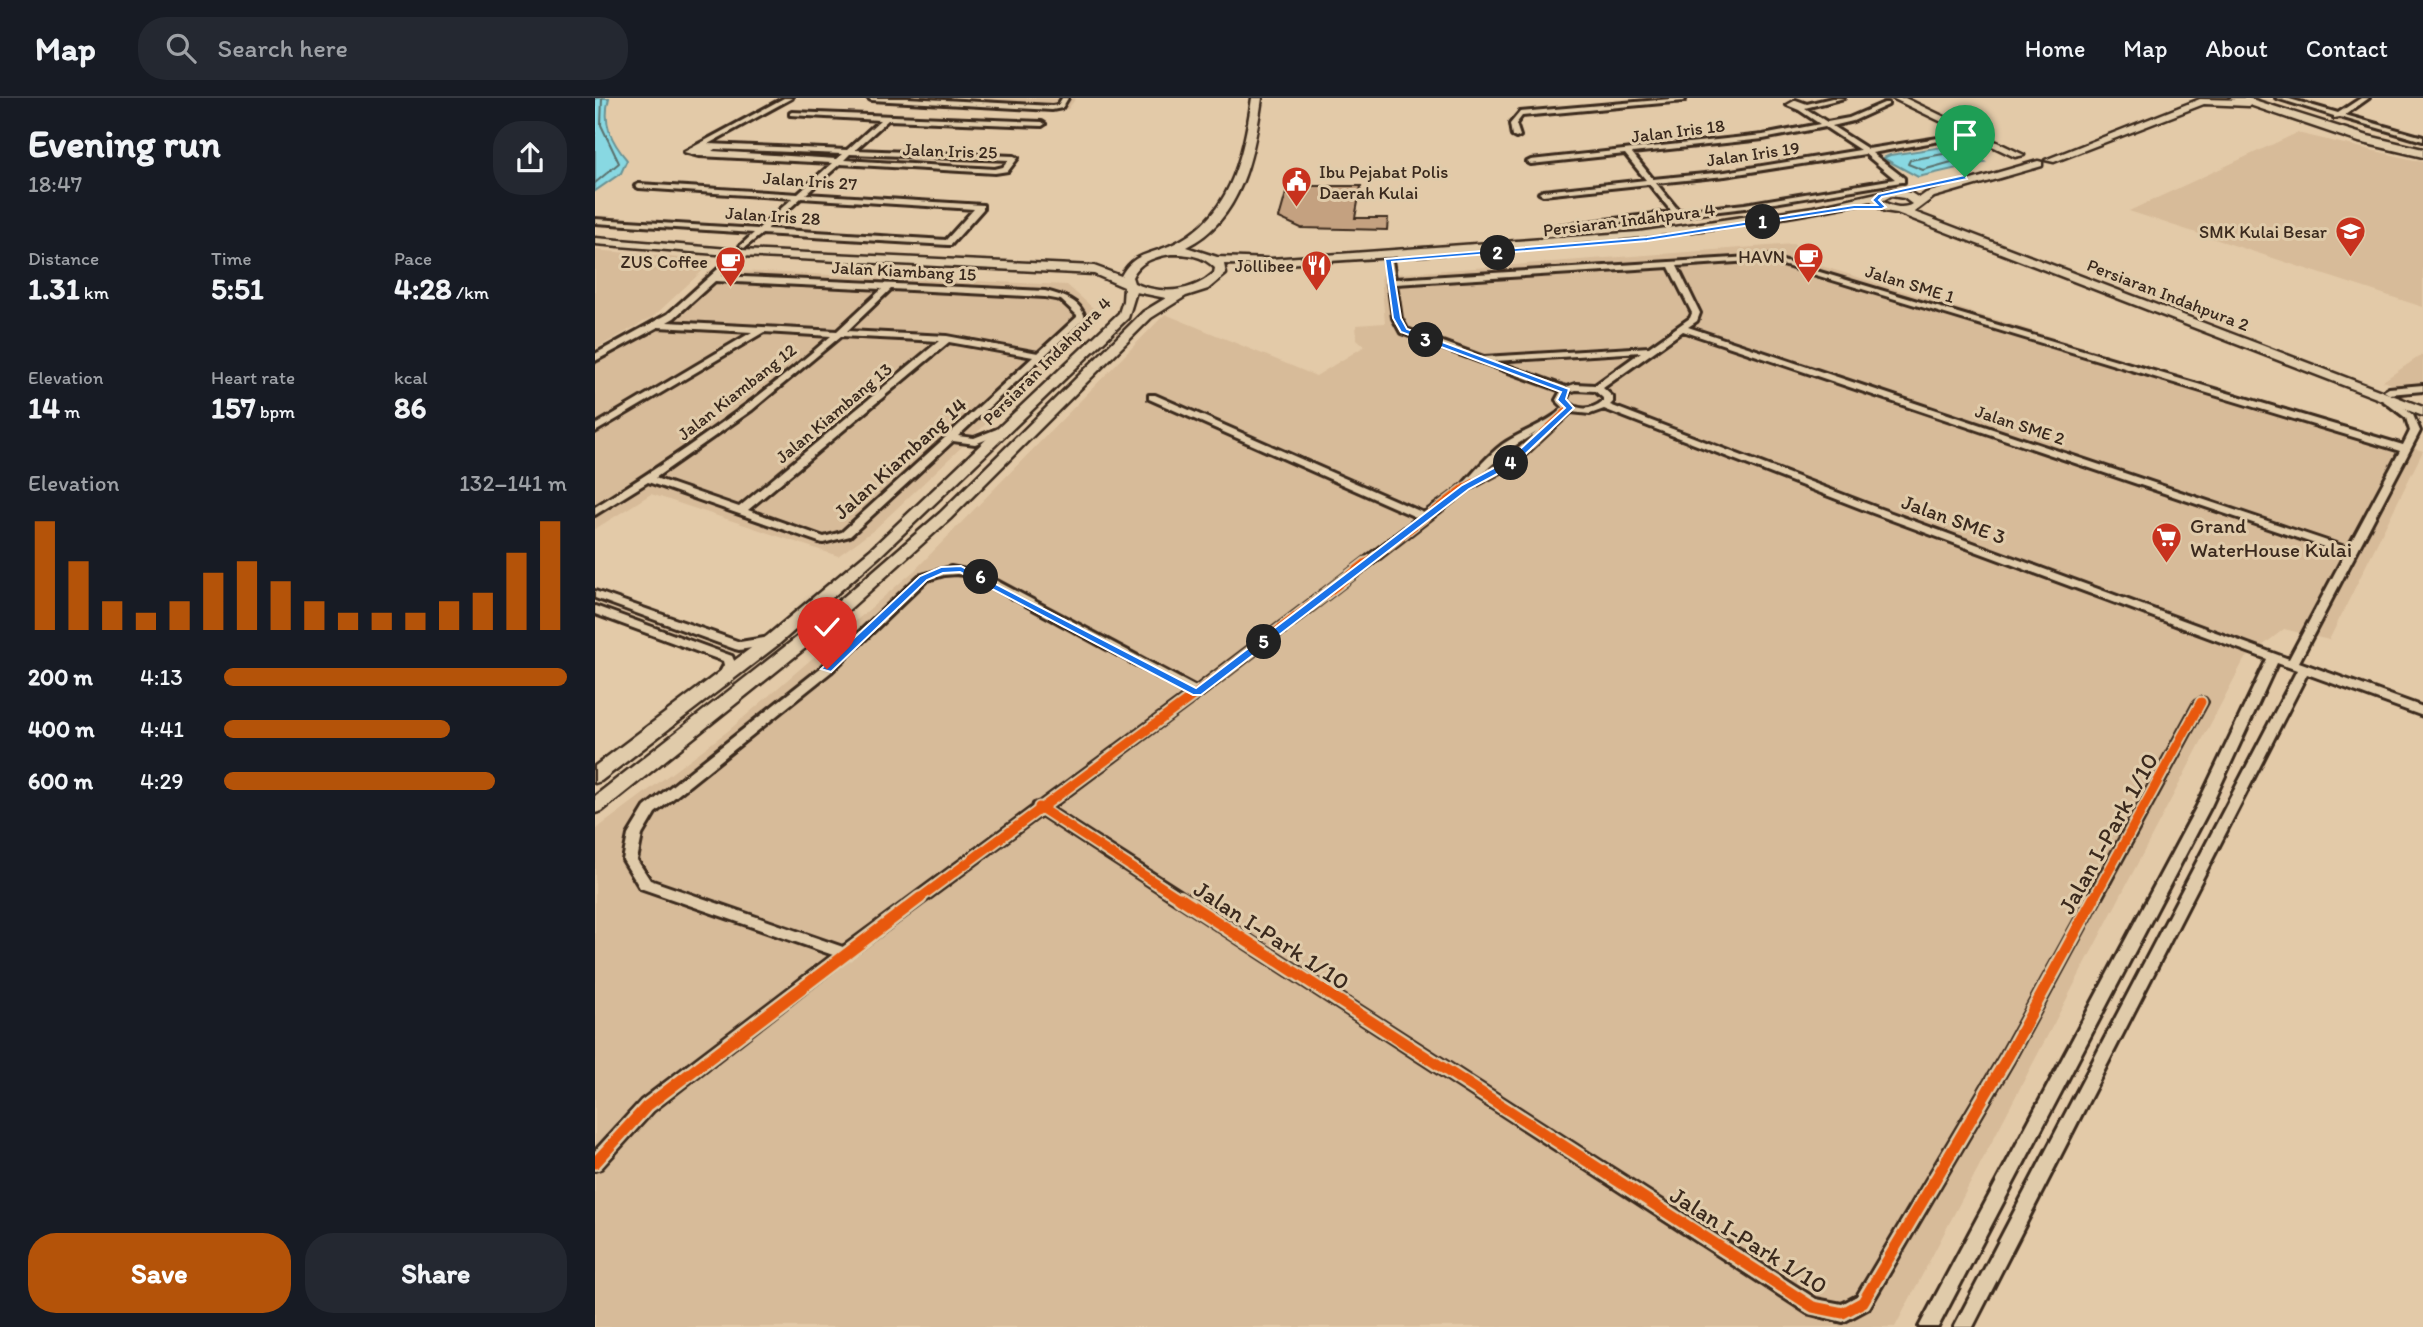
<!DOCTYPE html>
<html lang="en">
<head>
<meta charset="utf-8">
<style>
	:root { --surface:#171b24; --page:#242831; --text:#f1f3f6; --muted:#9ea1a6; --line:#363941; --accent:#b45309 }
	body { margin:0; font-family:Itim,sans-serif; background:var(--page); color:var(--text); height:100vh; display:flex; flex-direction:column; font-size:26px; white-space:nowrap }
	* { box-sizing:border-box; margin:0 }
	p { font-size:23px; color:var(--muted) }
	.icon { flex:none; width:38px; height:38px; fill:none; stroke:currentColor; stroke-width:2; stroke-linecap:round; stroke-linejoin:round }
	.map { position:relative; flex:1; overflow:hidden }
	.side { display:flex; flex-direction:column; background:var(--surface); width:595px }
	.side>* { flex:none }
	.pin { position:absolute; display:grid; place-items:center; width:60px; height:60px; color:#fff; margin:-72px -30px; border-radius:50% 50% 50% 0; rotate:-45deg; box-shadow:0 0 7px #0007 }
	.pin .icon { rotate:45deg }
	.km { position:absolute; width:35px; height:35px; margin:-18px; border-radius:50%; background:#222; color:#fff; font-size:19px; line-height:35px; text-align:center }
	.round { display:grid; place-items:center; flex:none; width:74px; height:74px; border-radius:28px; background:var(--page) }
	.summary { display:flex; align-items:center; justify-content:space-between; height:119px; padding:0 28px }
	h1 { font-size:38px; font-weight:700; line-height:52px }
	.metrics { display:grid; grid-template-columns:repeat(3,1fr); gap:10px; height:119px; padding:7px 28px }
	.metrics div { display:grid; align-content:center }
	.metrics b { font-size:30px; font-weight:700 }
	.metrics small { font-size:19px; font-weight:400 }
	.metrics p { font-size:19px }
	.chart { height:196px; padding:14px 28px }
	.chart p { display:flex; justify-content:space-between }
	.chart svg { width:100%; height:126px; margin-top:7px; stroke:var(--accent); stroke-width:6 }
	.button { display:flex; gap:14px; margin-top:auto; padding:14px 28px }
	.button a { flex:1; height:80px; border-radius:28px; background:var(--accent); color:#fff; font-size:28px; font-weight:700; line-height:80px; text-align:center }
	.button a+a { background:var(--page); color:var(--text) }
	ul { padding:0 28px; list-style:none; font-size:23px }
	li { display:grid; grid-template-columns:112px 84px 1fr; align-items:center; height:52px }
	li i { height:18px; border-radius:9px; background:var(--accent) }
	header { display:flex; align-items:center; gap:42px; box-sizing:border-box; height:98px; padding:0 35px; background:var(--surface); border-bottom:2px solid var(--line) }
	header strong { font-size:33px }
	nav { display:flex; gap:38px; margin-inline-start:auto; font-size:24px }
	.search { width:490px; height:63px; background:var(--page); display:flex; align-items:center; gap:18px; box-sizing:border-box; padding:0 24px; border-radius:28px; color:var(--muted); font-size:26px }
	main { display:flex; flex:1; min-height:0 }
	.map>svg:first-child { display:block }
	.built { fill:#d7bb99 }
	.water { fill:#88d8e2; stroke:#699294; stroke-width:2 }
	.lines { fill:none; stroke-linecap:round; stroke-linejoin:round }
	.shore { stroke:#5a706c; stroke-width:2 }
	.building { fill:#c4a180; stroke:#3b2a1e; stroke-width:2 }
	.street-casing { stroke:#3b2a1e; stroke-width:6 }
	.secondary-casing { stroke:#3b2a1e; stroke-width:5 }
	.highway-casing { stroke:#3b2a1e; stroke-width:5 }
	.street { fill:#e0cbaa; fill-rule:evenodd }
	.secondary { fill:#e0cbaa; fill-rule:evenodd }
	.highway { fill:#e0cbaa; fill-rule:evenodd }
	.cycleway-far2-casing { stroke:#e0cbaa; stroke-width:10 }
	.cycleway-far1-casing { stroke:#e0cbaa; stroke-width:13 }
	.cycleway-casing { stroke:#e0cbaa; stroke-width:16 }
	.cycleway-far2 { stroke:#e8590c; stroke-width:7 }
	.cycleway-far1 { stroke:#e8590c; stroke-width:9 }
	.cycleway { stroke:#e8590c; stroke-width:11 }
	.route { fill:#1a73e8; stroke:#fff; stroke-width:2 }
	.labels { text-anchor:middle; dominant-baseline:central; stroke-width:6; stroke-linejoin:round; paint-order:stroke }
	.far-street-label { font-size:18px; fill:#3b2a1e; stroke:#e0cbaa }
	.far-poi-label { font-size:18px; fill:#3b2a1e; stroke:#e0cbaa; text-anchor:end }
	.street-label { font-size:21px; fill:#3b2a1e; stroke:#e0cbaa }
	.poi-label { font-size:21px; fill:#3b2a1e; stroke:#e0cbaa; text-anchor:start }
	.near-street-label { font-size:24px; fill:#3b2a1e; stroke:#e0cbaa }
</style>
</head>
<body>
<header>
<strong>Map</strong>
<div class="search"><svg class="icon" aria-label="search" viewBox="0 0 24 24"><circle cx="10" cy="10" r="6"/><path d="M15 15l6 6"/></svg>Search here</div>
<nav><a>Home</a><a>Map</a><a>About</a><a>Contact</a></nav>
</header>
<main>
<section class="side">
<div class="summary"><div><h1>Evening run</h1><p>18:47</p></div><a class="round"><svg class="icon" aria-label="share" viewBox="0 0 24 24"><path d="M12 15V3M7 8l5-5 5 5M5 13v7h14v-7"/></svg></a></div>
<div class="metrics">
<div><p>Distance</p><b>1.31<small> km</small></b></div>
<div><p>Time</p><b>5:51</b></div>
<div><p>Pace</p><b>4:28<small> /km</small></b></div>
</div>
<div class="metrics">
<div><p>Elevation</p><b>14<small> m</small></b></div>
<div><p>Heart rate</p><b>157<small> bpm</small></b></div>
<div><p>kcal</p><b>86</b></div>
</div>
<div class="chart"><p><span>Elevation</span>132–141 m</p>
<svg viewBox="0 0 160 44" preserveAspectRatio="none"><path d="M5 44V6M15 44V20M25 44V34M35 44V38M45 44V34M55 44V24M65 44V20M75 44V27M85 44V34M95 44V38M105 44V38M115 44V38M125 44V34M135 44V31M145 44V17M155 44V6"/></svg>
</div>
<ul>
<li><b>200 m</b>4:13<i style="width:100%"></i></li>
<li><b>400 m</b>4:41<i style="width:66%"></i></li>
<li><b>600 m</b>4:29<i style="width:79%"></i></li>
</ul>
<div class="button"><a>Save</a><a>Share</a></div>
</section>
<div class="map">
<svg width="1828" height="1229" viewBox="0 0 1828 1229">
	<rect width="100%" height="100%" fill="#e3caa8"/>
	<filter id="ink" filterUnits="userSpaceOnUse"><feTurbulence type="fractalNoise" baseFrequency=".0143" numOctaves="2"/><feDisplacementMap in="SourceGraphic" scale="14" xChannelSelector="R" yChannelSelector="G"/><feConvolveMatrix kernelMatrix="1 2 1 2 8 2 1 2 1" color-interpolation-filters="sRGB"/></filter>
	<g filter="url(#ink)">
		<!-- built -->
		<g class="built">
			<path d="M 248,0 L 481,0 L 473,11 Z"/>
			<path d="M 1702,35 L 1828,64 L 1828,209 L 1534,113 Z"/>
			<path d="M 1198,146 L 1224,155 L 1220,166 L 1828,353 L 1734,542 L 1689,531 L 1649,562 L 1300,1229 L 0,1229 L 0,732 L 133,633 L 320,472 L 570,216 L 721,278 L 770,248 L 762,241 L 761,227 L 790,225 L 786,177 Z"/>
			<path d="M 0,152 L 118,163 L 59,218 L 0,251 Z"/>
			<path d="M 115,172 L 472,187 L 506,217 L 279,432 L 243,458 L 56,396 L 0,431 L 0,257 L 66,220 Z"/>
			<path d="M 1828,256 L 1828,297 L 1788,283 Z"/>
		</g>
		<!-- water -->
		<g class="water">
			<path d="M 0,0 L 14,0 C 7,25 16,43 32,62 L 26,75 L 0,93 Z"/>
			<path d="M 1354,48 L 1389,64 L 1323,79 L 1288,60 L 1295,57 Z"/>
		</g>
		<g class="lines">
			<!-- shore -->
			<g class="shore">
				<path d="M 1354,55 L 1361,58 L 1360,63 L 1328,72 L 1313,66 L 1315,62 Z"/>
				<path d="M 0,85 L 24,65 L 6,27 L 7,0"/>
			</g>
		</g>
		<!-- building -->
		<path class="building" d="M 693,88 L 766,88 L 760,120 L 793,120 L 792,132 L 706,130 L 684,120 Z"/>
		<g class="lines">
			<defs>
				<g id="street">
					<path d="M 189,0 L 197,0 L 113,46 L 252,52 L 285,22 L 195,17 L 195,15 L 197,14 L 447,24 L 450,26 L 447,28 L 293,22 L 260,52 L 419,58 L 423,60 L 413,73 L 400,75 L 245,66 L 211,96 L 388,107 L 388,111 L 356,147 L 353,147 L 167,136 L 149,150 L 145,148 L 159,135 L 0,125 L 0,121 L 163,131 L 198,100 L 44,90 L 40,88 L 44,86 L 203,96 L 237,65 L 104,58 L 89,54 ZM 120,51 L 247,56 L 241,61 L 117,53 ZM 255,56 L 414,62 L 408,69 L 400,71 L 249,62 ZM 206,100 L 379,111 L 351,142 L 172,131 Z"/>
					<path d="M 273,0 L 312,0 L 457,8 L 463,7 L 467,0 L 473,0 L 467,10 L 457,12 L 276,2 Z"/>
					<path d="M 1087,0 L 1090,2 L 1089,3 L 927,18 L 921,26 L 925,38 L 921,40 L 917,38 L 915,26 L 925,14 Z"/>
					<path d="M 1237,0 L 1249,0 L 1210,10 L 1232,24 L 1254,20 L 1289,5 L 1293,5 L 1293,7 L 1258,23 L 1237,28 L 1273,51 L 1369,36 L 1373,38 L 1277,55 L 1309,80 L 1309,84 L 1306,84 L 1150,110 L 964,132 L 961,132 L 961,128 L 1077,114 L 1054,86 L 948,97 L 944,95 L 948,93 L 1051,82 L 1030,56 L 936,66 L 932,64 L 936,62 L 1168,37 L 1225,26 L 1204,12 L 1192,7 L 1201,2 L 1212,6 ZM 1230,29 L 1265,52 L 1130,74 L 1058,81 L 1037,55 L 1168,41 ZM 1270,56 L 1300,81 L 1150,106 L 1084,113 L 1061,85 L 1130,78 Z"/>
					<path d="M 1681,0 L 1691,0 L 1743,15 L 1766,0 L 1774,0 L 1750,17 L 1828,39 L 1828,43 L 1745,19 L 1739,20 L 1739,18 Z"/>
					<path d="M 143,153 L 150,155 L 126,178 L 450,193 C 466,197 486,202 490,220 L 363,338 L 379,340 L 407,329 L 410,330 L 410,334 L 380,346 L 358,343 L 255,438 L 228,445 L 224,444 L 53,384 L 0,417 L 0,409 C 82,358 163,303 236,238 L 169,234 L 0,334 L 0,327 L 157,234 L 63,229 L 0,263 L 0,256 L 73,216 ZM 120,183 L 287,191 L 242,233 L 72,224 L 79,220 ZM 296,191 L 450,199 L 466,202 L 482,217 L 482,219 L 443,255 L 352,238 L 252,233 ZM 246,238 L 344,243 L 144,409 L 60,380 L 157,312 ZM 354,244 L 438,259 L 247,434 L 229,439 L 153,412 Z"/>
					<path d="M 1171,158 L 1808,347 L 1815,333 L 1811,320 L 1786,301 L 1791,298 L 1794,299 L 1818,317 L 1825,333 L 1704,564 L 1828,609 L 1828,618 L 1712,576 L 1378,1229 L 1359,1229 L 1702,572 L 1682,565 L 1616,708 L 1343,1229 L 1324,1229 L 1602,708 L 1672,561 L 1275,414 L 1009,311 L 995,316 L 976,314 L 919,367 L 874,391 L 606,598 L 456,710 L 1221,1201 L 1247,1206 L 1262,1198 L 1407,955 L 1600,604 L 1606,600 L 1610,601 L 1612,604 L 1417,965 L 1274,1210 L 1248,1224 L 1212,1215 L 446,717 L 255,859 L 58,1013 L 6,1070 L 0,1072 L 0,1053 L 46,1003 L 238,857 L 45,790 L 28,762 L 33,737 L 50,709 L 228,568 L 324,478 L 356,469 L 387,475 L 601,589 L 823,420 L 554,301 L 554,297 L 560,297 L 829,415 C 842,405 858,396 869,385 C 882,371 892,358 908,346 C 927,333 952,326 969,310 L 961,302 L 966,293 L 806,235 L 798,220 L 790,160 L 797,162 L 800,181 ZM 1171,162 L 1805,353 L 1753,450 L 1093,229 L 1102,223 L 1105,215 L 1082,168 ZM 1074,169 L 1097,215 L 1095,220 L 1054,249 L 889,259 L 812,231 L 806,220 L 801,186 ZM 1088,233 L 1750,456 L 1694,561 L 1283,410 L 1015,307 L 1018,304 L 1018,299 L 1008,290 ZM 1046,254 L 1000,287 L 980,286 L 971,289 L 900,263 ZM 981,292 L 1000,293 L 1008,300 L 1008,303 C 996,313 982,313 971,302 L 975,294 ZM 945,332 L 911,363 L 885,377 L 916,350 ZM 362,476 L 379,479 L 593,595 L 445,704 L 439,706 L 438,709 L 248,849 L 55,782 L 42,762 L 47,737 L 60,715 L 236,574 L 332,482 L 349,477 Z"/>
					<path d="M 1828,287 L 1828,293 L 1794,296 L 1789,293 L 1794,290 Z"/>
					<path d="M 0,493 L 145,544 L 175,539 L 181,543 L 175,547 L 144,552 L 140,551 L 0,500 Z"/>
					<path d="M 0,508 L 137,558 L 141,567 L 133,581 L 125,581 L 123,578 L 129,567 L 128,563 L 0,516 Z"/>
				</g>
				<g id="secondary">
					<path d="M 657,0 L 667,0 C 659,56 647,122 591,149 L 622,159 L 676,161 L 1044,134 L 1218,109 L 1296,92 L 1316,95 L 1324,100 L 1331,95 L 1443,63 L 1447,64 L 1447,68 L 1339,99 L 1319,114 L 1828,309 L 1828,318 L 1302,115 L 1289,113 L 1276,103 C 1079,146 876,153 676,167 L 629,166 L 631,176 L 613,191 L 591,198 L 556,220 L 355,421 L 218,544 L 7,713 L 0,715 L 0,698 L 206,536 L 345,415 L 548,214 L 571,200 L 541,194 L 533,220 L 285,458 L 184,546 L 6,683 L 0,685 L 0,668 L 172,538 L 275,452 L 524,215 L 528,203 L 529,189 L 499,176 L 146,158 L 0,146 L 0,140 L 146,152 L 499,168 L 526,178 C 538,155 554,157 574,148 C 635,122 648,60 657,0 ZM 1296,98 L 1309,100 L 1317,106 C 1308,112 1295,108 1287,103 ZM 576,156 C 593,156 607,157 620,170 L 619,175 C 597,195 566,197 539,185 L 537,179 C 545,163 559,159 576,156 Z"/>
					<path d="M 1297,0 L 1310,0 L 1429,57 L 1420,59 Z"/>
					<path d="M 1605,1 L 1654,2 L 1659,5 L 1654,8 L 1609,6 L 1459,64 L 1450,62 Z"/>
				</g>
				<path id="highway" d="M 1634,0 L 1653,0 L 1773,38 L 1828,51 L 1828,59 L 1764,44 Z"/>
			</defs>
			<!-- street casing -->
			<use href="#street" class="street-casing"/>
			<!-- secondary casing -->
			<use href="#secondary" class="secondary-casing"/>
			<!-- highway casing -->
			<use href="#highway" class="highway-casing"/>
			<!-- street -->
			<use href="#street" class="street"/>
			<!-- secondary -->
			<use href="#secondary" class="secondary"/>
			<!-- highway -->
			<use href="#highway" class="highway"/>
			<defs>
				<path id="cycleway-far2" d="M 769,467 L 870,389 L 915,365 L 975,310"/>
				<g id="cycleway-far1">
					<path d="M 444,709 L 587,802"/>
					<path d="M 322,802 L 602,595 L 771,465"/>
					<path d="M 1498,802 L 1606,604"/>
				</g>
				<g id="cycleway">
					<path d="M 585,800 L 1218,1209 L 1248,1215 L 1268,1204 L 1412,960 L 1499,800"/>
					<path d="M 0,1065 L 52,1008 L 325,800"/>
				</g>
			</defs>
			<!-- cycleway-far2 casing -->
			<use href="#cycleway-far2" class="cycleway-far2-casing"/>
			<!-- cycleway-far1 casing -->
			<use href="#cycleway-far1" class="cycleway-far1-casing"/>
			<!-- cycleway casing -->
			<use href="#cycleway" class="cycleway-casing"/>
			<!-- cycleway-far2 -->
			<use href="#cycleway-far2" class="cycleway-far2"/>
			<!-- cycleway-far1 -->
			<use href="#cycleway-far1" class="cycleway-far1"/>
			<!-- cycleway -->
			<use href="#cycleway" class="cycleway"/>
		</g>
	</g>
	<!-- route -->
	<path class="route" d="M 1370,77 L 1372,81 L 1287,99 L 1284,102 L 1291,109 L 1287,111 L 1259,111 L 1052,143 L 797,164 L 806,220 L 812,231 L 974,291 L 971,301 L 979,310 L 919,367 L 874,391 L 606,597 L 598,597 L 365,474 L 348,475 L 332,482 L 236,574 L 226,571 L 325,478 L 346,469 L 366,468 L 601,590 L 867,387 L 912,363 L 970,310 L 962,302 L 966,294 L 806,234 L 798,220 L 790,161 L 1052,139 L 1259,107 L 1282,107 L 1277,102 L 1283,96 Z"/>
	<!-- icons -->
	<defs>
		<symbol id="civic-pin" viewBox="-11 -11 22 30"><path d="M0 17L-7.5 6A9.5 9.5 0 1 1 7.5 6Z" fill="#c8321e" stroke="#e0cbaa"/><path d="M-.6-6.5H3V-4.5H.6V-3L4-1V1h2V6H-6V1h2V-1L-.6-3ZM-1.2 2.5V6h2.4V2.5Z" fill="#fff"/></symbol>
		<symbol id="school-pin" viewBox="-11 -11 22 30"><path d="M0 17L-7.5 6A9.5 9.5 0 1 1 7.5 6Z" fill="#c8321e" stroke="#e0cbaa"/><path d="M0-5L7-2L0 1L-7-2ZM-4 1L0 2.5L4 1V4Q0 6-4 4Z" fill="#fff"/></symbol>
		<symbol id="cafe-pin" viewBox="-11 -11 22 30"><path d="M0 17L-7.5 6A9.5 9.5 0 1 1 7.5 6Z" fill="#c8321e" stroke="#e0cbaa"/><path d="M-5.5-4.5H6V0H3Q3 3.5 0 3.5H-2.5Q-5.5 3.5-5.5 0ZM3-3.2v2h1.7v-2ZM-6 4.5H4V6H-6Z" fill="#fff"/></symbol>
		<symbol id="restaurant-pin" viewBox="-11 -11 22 30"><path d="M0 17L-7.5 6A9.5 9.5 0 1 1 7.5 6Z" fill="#c8321e" stroke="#e0cbaa"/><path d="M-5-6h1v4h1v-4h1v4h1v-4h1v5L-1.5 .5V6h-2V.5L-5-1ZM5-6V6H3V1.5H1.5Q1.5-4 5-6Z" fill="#fff"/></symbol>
		<symbol id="supermarket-pin" viewBox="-11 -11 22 30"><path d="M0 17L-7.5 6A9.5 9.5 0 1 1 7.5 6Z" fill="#c8321e" stroke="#e0cbaa"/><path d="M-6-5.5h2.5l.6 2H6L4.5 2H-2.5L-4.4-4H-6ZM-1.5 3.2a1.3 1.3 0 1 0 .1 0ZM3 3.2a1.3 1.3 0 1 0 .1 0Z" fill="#fff"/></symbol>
	</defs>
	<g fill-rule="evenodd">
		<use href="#civic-pin" x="684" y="66" width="35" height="47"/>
		<use href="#school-pin" x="1738" y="116" width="35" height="47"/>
		<use href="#cafe-pin" x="1196" y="142" width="35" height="47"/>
		<use href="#cafe-pin" x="118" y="146" width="35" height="47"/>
		<use href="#restaurant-pin" x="704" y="150" width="35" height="47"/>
		<use href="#supermarket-pin" x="1554" y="422" width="35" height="47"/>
	</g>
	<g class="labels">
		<!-- far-street labels -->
		<g class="far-street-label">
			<text transform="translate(1083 33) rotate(-7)">Jalan Iris 18</text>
			<text transform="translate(355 53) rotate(2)">Jalan Iris 25</text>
			<text transform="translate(1158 56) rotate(-8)">Jalan Iris 19</text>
			<text transform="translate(215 83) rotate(4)">Jalan Iris 27</text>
			<text transform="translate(178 118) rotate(4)">Jalan Iris 28</text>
			<text transform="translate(1034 122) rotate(-7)">Persiaran Indahpura 4</text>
			<text transform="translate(309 173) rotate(3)">Jalan Kiambang 15</text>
			<text transform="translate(1315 186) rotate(17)">Jalan SME 1</text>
			<text transform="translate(1573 197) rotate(21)">Persiaran Indahpura 2</text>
			<text transform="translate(452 263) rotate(-45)">Persiaran Indahpura 4</text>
			<text transform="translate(142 294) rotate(-38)">Jalan Kiambang 12</text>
			<text transform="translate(239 315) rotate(-40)">Jalan Kiambang 13</text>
			<text transform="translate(1425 327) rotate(18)">Jalan SME 2</text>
		</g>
		<!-- far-poi labels -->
		<g class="far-poi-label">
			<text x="724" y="74" text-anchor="start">Ibu Pejabat Polis<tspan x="724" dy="21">Daerah Kulai</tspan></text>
			<text x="1732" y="134">SMK Kulai Besar</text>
			<text x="1190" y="159">HAVN</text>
			<text x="113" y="164">ZUS Coffee</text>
			<text x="699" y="168">Jollibee</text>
		</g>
		<!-- street labels -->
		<g class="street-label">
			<text transform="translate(305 360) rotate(-42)">Jalan Kiambang 14</text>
			<text transform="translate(1359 421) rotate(20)">Jalan SME 3</text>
		</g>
		<!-- poi labels -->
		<g class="poi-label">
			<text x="1595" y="427">Grand<tspan x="1595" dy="24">WaterHouse Kulai</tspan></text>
		</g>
		<!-- near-street labels -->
		<g class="near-street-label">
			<text transform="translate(1513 735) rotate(-61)">Jalan I-Park 1/10</text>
			<text transform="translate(677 837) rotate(33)">Jalan I-Park 1/10</text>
			<text transform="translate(1154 1142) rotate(32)">Jalan I-Park 1/10</text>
		</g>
	</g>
</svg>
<div class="pin" style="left:1370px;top:79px;background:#1e9e55"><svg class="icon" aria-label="arrive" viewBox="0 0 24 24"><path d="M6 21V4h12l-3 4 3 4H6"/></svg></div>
<div class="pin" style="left:232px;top:571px;background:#d93025"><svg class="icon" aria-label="check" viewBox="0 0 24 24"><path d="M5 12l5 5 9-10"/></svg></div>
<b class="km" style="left:1168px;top:124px">1</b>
<b class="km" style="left:903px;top:155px">2</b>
<b class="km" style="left:831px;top:242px">3</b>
<b class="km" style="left:916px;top:365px">4</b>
<b class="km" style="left:669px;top:544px">5</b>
<b class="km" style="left:386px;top:479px">6</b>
</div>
</main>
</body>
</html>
